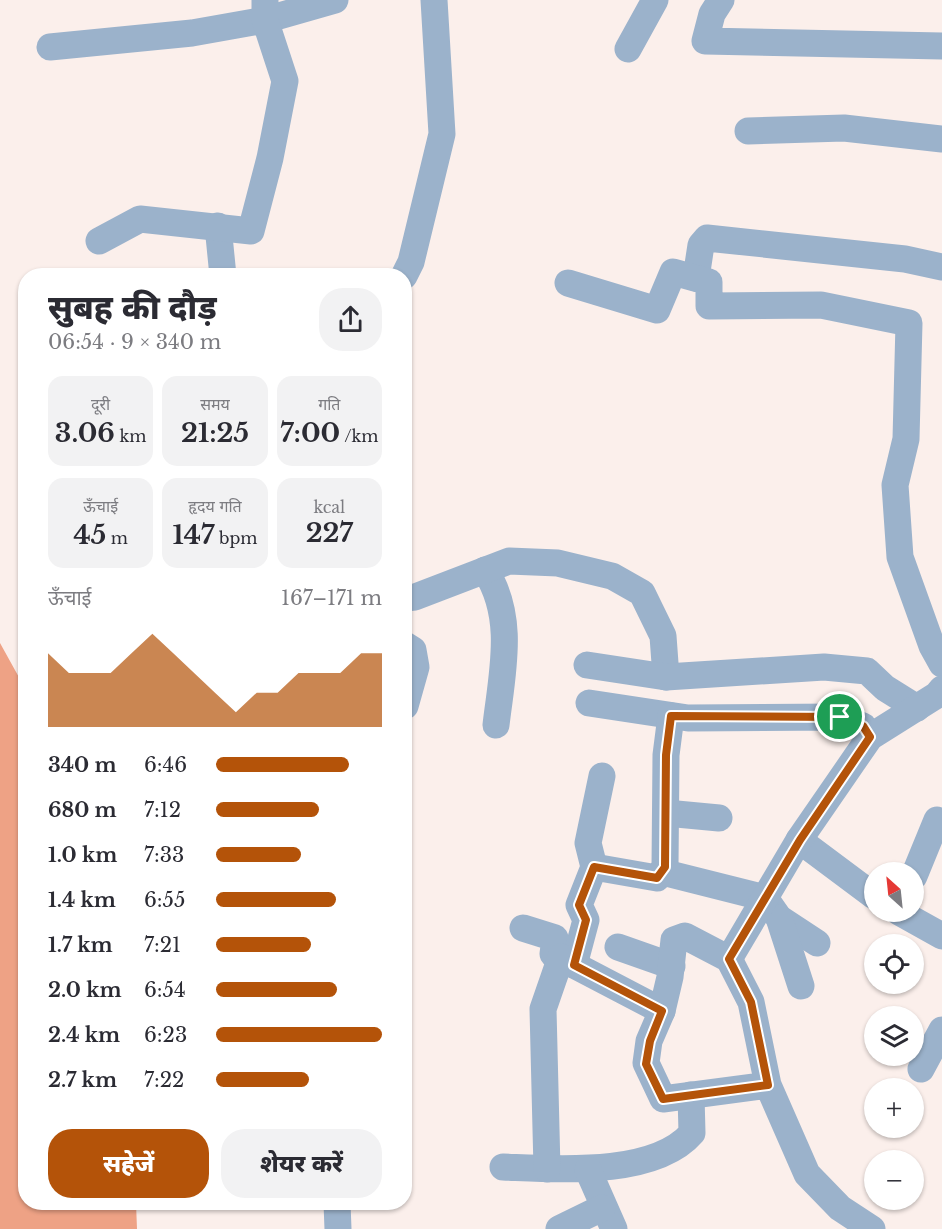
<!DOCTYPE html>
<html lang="hi">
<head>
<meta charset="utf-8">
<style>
	:root { --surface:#fff; --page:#f2f2f3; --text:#2b2b33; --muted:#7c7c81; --accent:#b45309 }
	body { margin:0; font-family:"Libre Baskerville","Noto Sans Devanagari",serif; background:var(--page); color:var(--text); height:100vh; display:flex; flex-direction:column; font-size:22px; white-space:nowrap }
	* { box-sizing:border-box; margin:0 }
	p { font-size:20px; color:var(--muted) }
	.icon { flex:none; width:33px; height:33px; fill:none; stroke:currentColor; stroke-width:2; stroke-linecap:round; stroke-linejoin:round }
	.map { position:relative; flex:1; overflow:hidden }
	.panel { position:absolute; left:18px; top:268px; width:394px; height:942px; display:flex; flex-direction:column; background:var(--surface); border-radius:24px; box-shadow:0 2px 4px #0004 }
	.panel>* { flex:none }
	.needle { width:39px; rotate:333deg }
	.controls { position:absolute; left:864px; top:862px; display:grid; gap:12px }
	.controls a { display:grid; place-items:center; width:60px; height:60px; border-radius:50%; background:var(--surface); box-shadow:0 2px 4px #0004; font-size:30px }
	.pin { position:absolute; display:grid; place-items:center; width:51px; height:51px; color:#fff; margin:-26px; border:3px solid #fff; border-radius:50%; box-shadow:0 2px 6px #0007 }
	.round { display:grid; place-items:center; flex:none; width:63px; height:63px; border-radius:24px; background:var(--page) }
	.headline { display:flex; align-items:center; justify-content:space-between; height:102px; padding:0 30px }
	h1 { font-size:33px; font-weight:800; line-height:45px }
	.stats { display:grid; grid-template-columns:repeat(3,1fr); gap:9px; height:102px; padding:6px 30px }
	.stats div { display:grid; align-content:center; border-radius:15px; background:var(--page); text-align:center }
	.stats b { font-size:26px; font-weight:800 }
	.stats small { font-size:16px; font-weight:400 }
	.stats p { font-size:16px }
	.chart { height:168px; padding:12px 30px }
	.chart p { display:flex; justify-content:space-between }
	.chart svg { width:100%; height:108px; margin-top:6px; fill:var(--accent); opacity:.7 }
	.action { display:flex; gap:12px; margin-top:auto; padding:12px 30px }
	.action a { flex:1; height:69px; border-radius:24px; background:var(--accent); color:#fff; font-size:24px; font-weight:800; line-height:69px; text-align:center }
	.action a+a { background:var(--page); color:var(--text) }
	ul { padding:0 30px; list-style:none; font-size:20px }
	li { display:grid; grid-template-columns:96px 72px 1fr; align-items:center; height:45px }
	li i { height:15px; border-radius:8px; background:var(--accent) }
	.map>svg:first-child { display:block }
	.forest { fill:#eea285 }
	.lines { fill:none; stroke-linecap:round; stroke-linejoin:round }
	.minor { stroke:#9bb2cb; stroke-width:27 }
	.route-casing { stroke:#fff; stroke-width:12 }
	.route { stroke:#b45309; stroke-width:8 }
</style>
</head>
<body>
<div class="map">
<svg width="942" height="1229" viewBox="0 0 942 1229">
	<rect width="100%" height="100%" fill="#fbefeb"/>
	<!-- forest -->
	<path class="forest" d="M 0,643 L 26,690 L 26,1203 L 136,1203 L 137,1229 L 0,1229 Z"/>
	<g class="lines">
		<!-- minor -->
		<g class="minor">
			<path d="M 721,0 L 712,14 L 705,41 L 942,46"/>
			<path d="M 50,47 L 192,33 L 265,20 L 335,0"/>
			<path d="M 628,49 L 655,0"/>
			<path d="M 748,131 L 844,128 L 942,139"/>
			<path d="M 218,226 L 223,276"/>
			<path d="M 99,241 L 140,219 L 251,231 L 270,158 L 285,81 L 265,20 L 265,0"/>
			<path d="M 404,276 L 411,262 L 442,134 L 434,0"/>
			<path d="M 696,278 L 701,245 L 707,238 L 905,259 L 942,267"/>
			<path d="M 568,283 L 657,310 L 673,272 L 709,282 L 709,306 L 821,305 L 909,323 L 906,439 L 895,485 L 900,557 L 932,646 L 942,664"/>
			<path d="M 485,570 C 516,617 502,673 496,725"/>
			<path d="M 405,598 L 415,597 L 509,561 L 558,563 L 612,576 L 642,593 L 663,636 L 666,677"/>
			<path d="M 405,645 L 413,650 L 416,667 L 405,706"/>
			<path d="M 587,665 L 666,677 L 824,667 L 867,671 L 885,688 L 917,708"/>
			<path d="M 589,703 L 688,718 L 840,717 L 863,726 L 870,737"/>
			<path d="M 666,813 L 719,818"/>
			<path d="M 799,840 L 874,896"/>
			<path d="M 594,867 L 657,878 L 665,867 L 666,755 L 671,716"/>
			<path d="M 662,872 L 765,898 L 779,918 L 817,943"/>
			<path d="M 914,876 L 937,820"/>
			<path d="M 899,912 L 942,936"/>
			<path d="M 779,918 L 801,986"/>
			<path d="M 523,928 L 555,938 L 553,954 L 662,1011"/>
			<path d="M 618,947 L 672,966"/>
			<path d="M 729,959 L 799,840 L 870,737 L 937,695 L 942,689"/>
			<path d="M 574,965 L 586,920 L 579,905 L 594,867 L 588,843 L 602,776"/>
			<path d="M 921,1069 L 942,1030"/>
			<path d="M 768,1085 L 751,1002 L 729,959 L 685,936 L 674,940 L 670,977 L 662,1011 L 649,1041 L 646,1063 L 663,1099 L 768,1085 L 807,1174 L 840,1208 L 872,1229"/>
			<path d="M 503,1167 C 556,1169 654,1177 692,1133 L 691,1095"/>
			<path d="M 547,1169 L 543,1009 L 561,957"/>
			<path d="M 588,1170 L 614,1229"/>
			<path d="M 337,1203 L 338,1229"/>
			<path d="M 559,1229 L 602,1208"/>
		</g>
	</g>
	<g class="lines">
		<defs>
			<path id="route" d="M 671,716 L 840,717 L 863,726 L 870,737 L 800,840 L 729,959 L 751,1002 L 768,1085 L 663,1099 L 646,1064 L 650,1041 L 662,1011 L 574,965 L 586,920 L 579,905 L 594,867 L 657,878 L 665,867 L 666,755 Z"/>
		</defs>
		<!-- route casing -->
		<use href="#route" class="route-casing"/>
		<!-- route -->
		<use href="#route" class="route"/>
	</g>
</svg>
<div class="controls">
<a><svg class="needle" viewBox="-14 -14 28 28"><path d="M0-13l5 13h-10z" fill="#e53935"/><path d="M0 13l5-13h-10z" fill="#7c7c81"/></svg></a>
<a><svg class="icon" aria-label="locate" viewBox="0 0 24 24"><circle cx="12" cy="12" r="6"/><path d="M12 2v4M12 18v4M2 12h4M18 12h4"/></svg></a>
<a><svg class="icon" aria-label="layers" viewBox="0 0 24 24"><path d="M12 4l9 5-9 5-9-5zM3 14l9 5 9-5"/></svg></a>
<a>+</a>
<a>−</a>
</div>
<div class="pin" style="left:840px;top:717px;background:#1e9e55"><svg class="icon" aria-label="arrive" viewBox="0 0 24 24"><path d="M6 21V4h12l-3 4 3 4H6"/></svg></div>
<section class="panel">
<div class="headline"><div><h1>सुबह की दौड़</h1><p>06:54 · 9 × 340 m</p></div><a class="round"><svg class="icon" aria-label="share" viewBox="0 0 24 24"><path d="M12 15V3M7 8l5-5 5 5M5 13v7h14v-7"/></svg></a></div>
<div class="stats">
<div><p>दूरी</p><b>3.06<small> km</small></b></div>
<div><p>समय</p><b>21:25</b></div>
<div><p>गति</p><b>7:00<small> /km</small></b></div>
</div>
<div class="stats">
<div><p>ऊँचाई</p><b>45<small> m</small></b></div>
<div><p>हृदय गति</p><b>147<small> bpm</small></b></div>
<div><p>kcal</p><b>227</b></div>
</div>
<div class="chart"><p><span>ऊँचाई</span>167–171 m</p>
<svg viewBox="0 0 160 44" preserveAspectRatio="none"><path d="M0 44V14L10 22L20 22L30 22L40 14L50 6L60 14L70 22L80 30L90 38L100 30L110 30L120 22L130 22L140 22L150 14L160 14V44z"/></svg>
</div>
<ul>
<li><b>340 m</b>6:46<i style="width:80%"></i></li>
<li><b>680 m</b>7:12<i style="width:62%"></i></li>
<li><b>1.0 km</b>7:33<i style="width:51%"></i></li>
<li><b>1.4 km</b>6:55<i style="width:72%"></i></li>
<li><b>1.7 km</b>7:21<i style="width:57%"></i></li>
<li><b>2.0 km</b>6:54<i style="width:73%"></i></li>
<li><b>2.4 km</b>6:23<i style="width:100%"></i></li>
<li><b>2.7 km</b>7:22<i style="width:56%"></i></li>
</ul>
<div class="action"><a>सहेजें</a><a>शेयर करें</a></div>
</section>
</div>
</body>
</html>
